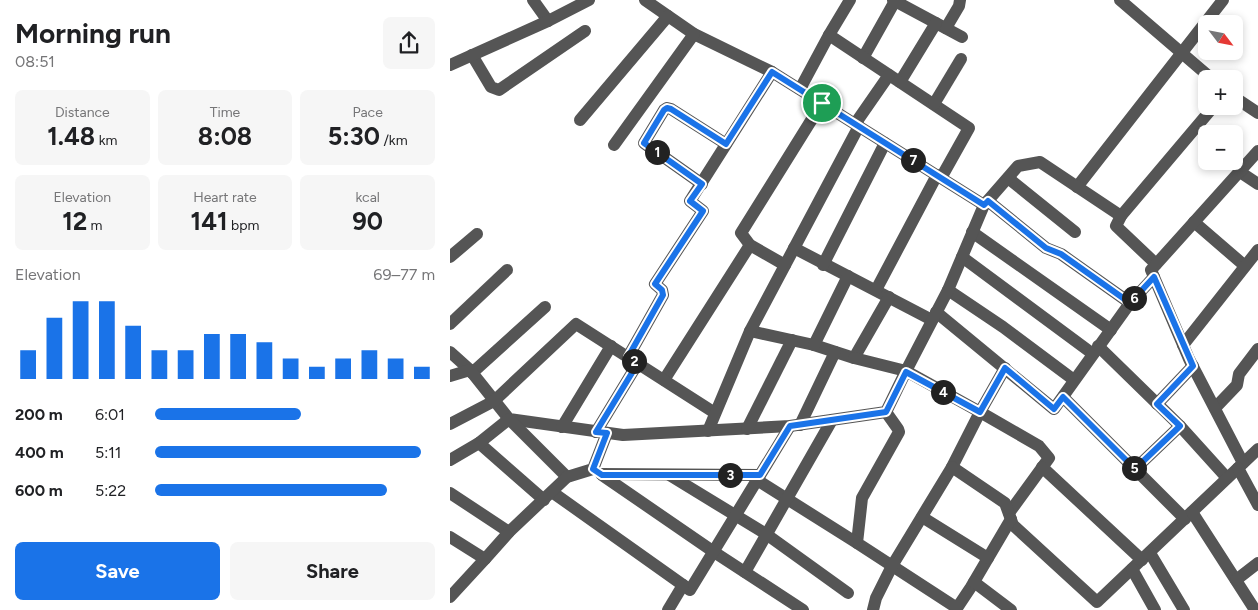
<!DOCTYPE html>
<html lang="en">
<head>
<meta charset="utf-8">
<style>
	:root { --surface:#fff; --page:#f6f6f6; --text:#202124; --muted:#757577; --accent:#1a73e8 }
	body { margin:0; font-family:Figtree,sans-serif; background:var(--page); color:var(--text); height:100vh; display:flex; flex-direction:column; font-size:19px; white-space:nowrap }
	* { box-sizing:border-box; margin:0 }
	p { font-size:16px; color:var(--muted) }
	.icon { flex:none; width:28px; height:28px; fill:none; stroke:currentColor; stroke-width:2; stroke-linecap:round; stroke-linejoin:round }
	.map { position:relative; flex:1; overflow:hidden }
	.side { display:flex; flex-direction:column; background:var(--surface); width:450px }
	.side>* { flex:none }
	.needle { width:32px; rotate:122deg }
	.tools { position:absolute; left:748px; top:15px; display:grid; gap:10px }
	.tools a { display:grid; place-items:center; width:45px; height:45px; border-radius:8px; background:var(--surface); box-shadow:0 2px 8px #0003; font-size:25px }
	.pin { position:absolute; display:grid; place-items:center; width:42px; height:42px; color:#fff; margin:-21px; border:2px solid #fff; border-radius:50%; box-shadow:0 1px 5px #0007 }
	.km { position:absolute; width:25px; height:25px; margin:-12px; border-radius:50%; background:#222; color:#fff; font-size:14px; line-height:25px; text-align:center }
	.round { display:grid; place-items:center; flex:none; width:52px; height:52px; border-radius:8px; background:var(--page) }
	.headline { display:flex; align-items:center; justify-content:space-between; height:85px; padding:0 15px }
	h1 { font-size:28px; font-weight:700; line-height:38px }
	.figures { display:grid; grid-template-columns:repeat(3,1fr); gap:8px; height:85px; padding:5px 15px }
	.figures div { display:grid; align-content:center; border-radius:8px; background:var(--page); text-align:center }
	.figures b { font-size:25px; font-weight:700 }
	.figures small { font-size:14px; font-weight:400 }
	.figures p { font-size:14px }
	.chart { height:140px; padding:10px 15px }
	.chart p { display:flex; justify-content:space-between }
	.chart svg { width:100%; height:90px; margin-top:5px; stroke:var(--accent); stroke-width:6 }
	.cta { display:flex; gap:10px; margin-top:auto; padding:10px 15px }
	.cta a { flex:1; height:58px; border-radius:8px; background:var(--accent); color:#fff; font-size:20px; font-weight:700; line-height:58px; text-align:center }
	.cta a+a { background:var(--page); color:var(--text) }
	ul { padding:0 15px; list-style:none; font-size:16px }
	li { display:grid; grid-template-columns:80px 60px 1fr; align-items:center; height:38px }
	li i { height:12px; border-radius:6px; background:var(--accent) }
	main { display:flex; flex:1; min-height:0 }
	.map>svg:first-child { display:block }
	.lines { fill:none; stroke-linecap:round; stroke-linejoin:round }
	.minor { stroke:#555; stroke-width:12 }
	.route-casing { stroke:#fff; stroke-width:10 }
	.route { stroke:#1a73e8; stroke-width:6 }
</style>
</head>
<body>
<main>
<section class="side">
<div class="headline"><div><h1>Morning run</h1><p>08:51</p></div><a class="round"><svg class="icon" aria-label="share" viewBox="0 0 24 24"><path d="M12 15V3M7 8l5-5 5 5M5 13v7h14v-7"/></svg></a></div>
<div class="figures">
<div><p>Distance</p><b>1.48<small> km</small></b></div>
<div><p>Time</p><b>8:08</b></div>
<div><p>Pace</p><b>5:30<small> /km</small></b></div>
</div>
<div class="figures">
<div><p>Elevation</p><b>12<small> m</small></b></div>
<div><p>Heart rate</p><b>141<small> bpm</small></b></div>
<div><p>kcal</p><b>90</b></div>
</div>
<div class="chart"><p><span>Elevation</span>69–77 m</p>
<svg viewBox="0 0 160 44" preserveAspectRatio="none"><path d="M5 44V30M15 44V14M25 44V6M35 44V6M45 44V18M55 44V30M65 44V30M75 44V22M85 44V22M95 44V26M105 44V34M115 44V38M125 44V34M135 44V30M145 44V34M155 44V38"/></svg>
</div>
<ul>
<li><b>200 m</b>6:01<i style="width:52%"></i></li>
<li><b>400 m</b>5:11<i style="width:95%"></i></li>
<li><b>600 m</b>5:22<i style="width:83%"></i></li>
</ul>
<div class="cta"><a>Save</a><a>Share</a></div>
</section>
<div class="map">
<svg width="808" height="610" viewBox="0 0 808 610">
	<rect width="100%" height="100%" fill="#fff"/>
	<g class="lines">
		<!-- minor -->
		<g class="minor">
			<path d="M 83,0 L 98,21"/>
			<path d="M 195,0 L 244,34 L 322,72 L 534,205"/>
			<path d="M 443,0 L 512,37"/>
			<path d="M 670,0 L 762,79"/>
			<path d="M 496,28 L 509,6 L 510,0"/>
			<path d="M 379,35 L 400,0"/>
			<path d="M 22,55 L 41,87 L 49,90 L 135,31"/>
			<path d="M 413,58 L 445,1"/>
			<path d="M 0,65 L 98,21 L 139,0"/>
			<path d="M 450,82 L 486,23"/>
			<path d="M 350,89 L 379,35 L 519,128 L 491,178"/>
			<path d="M 784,97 L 808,113"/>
			<path d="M 484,104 L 511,59"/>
			<path d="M 130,120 L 218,16"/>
			<path d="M 405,124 L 439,75"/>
			<path d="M 164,145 L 244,34"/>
			<path d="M 790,172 L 808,184"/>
			<path d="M 558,178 L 625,232"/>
			<path d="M 252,184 L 194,143 L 214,110 L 217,108 L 221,109 L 276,144"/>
			<path d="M 627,187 L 773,0"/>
			<path d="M 538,201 L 596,248 L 611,254 L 680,303 L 704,277"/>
			<path d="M 671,216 L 666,226 L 706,264"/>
			<path d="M 744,222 L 795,266"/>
			<path d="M 522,232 L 661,330"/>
			<path d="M 344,248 L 482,320"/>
			<path d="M 0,257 L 27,234"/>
			<path d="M 512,257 L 643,354"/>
			<path d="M 335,265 L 300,245 L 291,233 L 372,103"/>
			<path d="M 373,265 L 435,143"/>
			<path d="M 426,290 L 487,175"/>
			<path d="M 498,290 L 553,327 L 624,380"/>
			<path d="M 486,312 L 604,409 L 680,303"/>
			<path d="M 0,324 L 57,270"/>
			<path d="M 300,331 L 364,345 L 404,358 L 439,297"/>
			<path d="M 364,345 L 398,276"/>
			<path d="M 733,345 L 808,250"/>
			<path d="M 648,346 L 730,426 L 777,478"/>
			<path d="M 0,352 L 20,370"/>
			<path d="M 178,357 L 213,295 L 212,290 L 205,284 L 253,211 L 240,201 L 322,72"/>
			<path d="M 404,358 L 456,371 L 498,290 L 534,205 L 568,166 L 590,162 L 671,216 L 764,106"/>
			<path d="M 555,368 L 530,412 L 589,446 L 599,458 L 559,513"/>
			<path d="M 22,373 L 95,307"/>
			<path d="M 0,376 L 20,370 L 59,419 L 173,435 L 340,426 L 436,412 L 456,371 L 530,412 L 502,467 L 555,503 L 563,525 L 647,602 L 808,449"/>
			<path d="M 214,380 L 300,245"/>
			<path d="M 613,397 L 735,519"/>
			<path d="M 707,404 L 743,366"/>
			<path d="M 765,408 L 787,385 L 789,374 L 808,349"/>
			<path d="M 436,412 L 448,429 L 449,432 L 412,498 L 407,543 L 507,608 L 521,587 L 561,519"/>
			<path d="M 0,424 L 44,401 L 126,324 L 265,413"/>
			<path d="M 350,425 L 385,352"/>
			<path d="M 112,427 L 161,346"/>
			<path d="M 297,429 L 342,340"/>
			<path d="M 258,431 L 300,331 L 409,126"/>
			<path d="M 146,432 L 188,363"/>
			<path d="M 29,443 L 94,500"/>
			<path d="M 0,460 L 29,443 L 59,419 L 117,477"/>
			<path d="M 793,463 L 739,359 L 701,270 L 808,151"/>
			<path d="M 592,467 L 692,560"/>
			<path d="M 788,468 L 808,505"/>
			<path d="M 685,469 L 730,426"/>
			<path d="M 151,474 L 310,475"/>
			<path d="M 152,475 L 264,552 L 353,610"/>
			<path d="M 221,476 L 316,534 L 398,593"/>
			<path d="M 307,480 L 407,543"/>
			<path d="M 102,492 L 240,590 L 340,426"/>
			<path d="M 0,493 L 59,532"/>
			<path d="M 742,512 L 805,610"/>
			<path d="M 472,517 L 538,558"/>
			<path d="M 0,537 L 35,559 L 0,597"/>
			<path d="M 700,553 L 734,610"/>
			<path d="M 35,559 L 59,532 L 117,477 L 143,469 L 157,433"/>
			<path d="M 682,569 L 705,610"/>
			<path d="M 295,572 L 382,420"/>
			<path d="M 786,580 L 808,563"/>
			<path d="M 524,582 L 561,610"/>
			<path d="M 218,610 L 233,585"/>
			<path d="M 423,610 L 426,598 L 442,566 L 502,467"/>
		</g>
	</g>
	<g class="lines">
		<defs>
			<path id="route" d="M 322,72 L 534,205 L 538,201 L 596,248 L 611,254 L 680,303 L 704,277 L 743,366 L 707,404 L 730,426 L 685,469 L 613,397 L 604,409 L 555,368 L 530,412 L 456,372 L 436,412 L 340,426 L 310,475 L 152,475 L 143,469 L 157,433 L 146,432 L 188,363 L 178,357 L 213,295 L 212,290 L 205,284 L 253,211 L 240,201 L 252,184 L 194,143 L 214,110 L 217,108 L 221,109 L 276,144 Z"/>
		</defs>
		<!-- route casing -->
		<use href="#route" class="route-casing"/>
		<!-- route -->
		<use href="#route" class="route"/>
	</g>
</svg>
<div class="tools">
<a><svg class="needle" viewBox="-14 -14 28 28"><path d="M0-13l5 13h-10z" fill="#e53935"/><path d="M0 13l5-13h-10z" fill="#757577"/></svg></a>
<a>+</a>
<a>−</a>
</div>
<div class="pin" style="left:372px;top:103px;background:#1e9e55"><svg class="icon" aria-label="arrive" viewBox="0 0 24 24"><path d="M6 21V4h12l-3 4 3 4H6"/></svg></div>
<b class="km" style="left:207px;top:152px">1</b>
<b class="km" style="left:184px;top:361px">2</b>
<b class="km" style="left:280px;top:475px">3</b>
<b class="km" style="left:493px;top:392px">4</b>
<b class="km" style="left:684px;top:468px">5</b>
<b class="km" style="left:684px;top:298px">6</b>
<b class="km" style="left:463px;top:160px">7</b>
</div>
</main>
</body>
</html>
